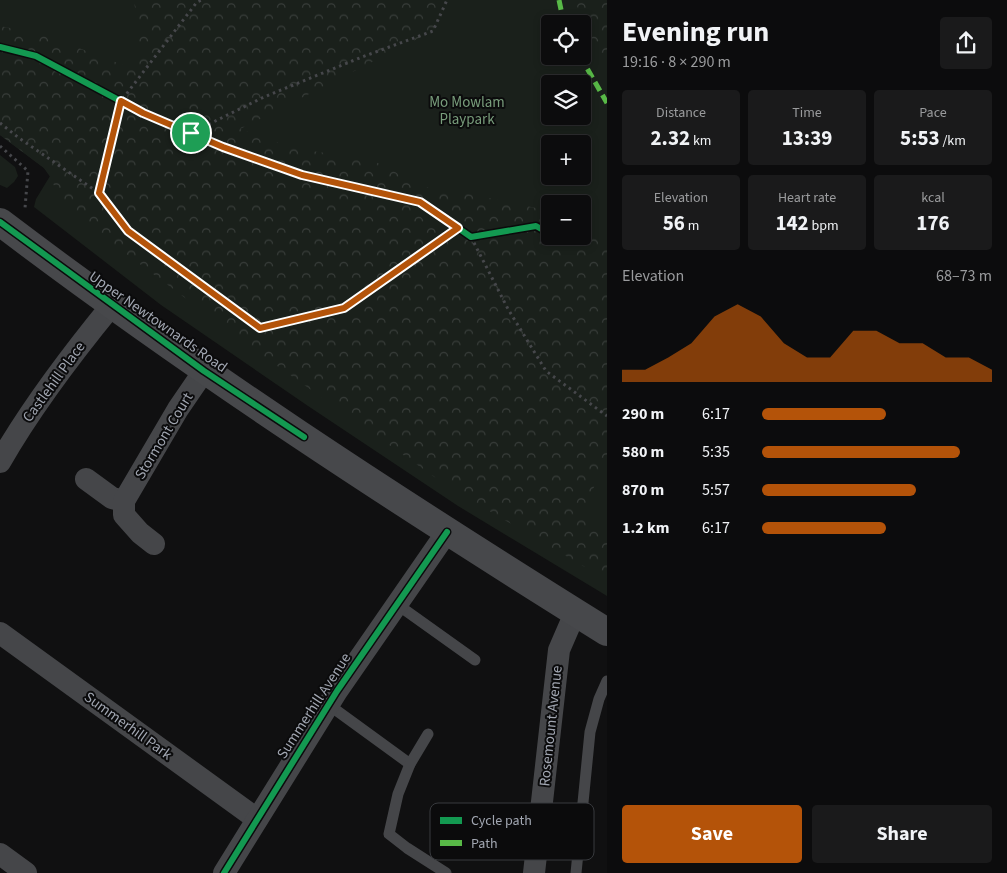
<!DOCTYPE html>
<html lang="en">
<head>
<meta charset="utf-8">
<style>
	:root { --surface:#0c0c0d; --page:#1a1a1b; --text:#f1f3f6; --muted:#9a9b9d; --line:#2c2c2e; --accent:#b45309 }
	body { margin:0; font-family:"Source Sans 3",sans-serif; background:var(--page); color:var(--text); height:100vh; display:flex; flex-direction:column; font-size:19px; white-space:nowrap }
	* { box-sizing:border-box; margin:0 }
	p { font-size:16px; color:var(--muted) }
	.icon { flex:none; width:28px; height:28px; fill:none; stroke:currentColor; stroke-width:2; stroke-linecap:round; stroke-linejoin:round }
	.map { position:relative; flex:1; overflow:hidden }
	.panel { display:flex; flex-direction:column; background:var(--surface); width:400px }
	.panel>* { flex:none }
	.tools { position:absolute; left:541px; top:15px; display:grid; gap:10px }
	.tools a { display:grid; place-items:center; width:50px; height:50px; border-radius:5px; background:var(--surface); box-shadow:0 2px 8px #0003,0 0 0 1px var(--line); font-size:25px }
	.pin { position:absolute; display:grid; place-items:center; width:42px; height:42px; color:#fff; margin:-21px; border:2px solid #fff; border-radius:50%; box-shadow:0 1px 5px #0007 }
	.round { display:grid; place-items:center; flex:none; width:52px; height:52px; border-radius:5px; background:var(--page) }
	.head { display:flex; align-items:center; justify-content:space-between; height:85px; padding:0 15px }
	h1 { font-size:28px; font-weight:700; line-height:38px }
	.figures { display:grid; grid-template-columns:repeat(3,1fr); gap:8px; height:85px; padding:5px 15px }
	.figures div { display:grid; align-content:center; border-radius:5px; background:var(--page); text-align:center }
	.figures b { font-size:21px; font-weight:700 }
	.figures small { font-size:14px; font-weight:400 }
	.figures p { font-size:14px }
	.chart { height:140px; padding:10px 15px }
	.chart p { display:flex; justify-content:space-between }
	.chart svg { width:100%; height:90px; margin-top:5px; fill:var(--accent); opacity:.7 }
	.cta { display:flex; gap:10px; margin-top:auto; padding:10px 15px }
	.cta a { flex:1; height:58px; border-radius:5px; background:var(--accent); color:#fff; font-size:20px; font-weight:700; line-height:58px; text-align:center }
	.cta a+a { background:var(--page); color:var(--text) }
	ul { padding:0 15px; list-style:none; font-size:16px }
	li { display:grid; grid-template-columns:80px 60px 1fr; align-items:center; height:38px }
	li i { height:12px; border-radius:6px; background:var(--accent) }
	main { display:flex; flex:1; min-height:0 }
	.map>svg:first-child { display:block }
	.green { fill:#1a201b; fill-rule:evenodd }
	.forest { fill:url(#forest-crowns) }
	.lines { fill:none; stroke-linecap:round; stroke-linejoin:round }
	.path { stroke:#46474b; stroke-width:3; stroke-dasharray:2.5 4; stroke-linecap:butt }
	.service { stroke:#454649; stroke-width:11 }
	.minor { stroke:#454649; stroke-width:22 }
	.trunk { stroke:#47484b; stroke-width:28 }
	.quiet { stroke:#58b947; stroke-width:5; stroke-dasharray:10 5; stroke-linecap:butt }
	.cycleway-casing { stroke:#0b0b0c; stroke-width:9 }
	.cycleway { stroke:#139951; stroke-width:6 }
	.route-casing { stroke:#fff; stroke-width:10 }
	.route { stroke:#b45309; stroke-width:6 }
	.labels { text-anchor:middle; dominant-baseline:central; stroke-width:4; stroke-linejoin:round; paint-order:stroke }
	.park-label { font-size:15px; fill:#789c7b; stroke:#0b0b0c }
	.street-label { font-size:15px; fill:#a1a6b1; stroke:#0b0b0c }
	.key { fill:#0b0b0c; stroke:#383a3e; stroke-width:1 }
	.key-label { font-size:14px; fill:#a1a6b1 }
</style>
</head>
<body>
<main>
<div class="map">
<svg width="607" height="873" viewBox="0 0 607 873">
	<defs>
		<pattern id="forest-crowns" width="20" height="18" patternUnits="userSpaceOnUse" patternTransform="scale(1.25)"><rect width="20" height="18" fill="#1a201b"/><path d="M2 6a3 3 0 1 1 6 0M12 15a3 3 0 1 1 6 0" fill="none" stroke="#383d3a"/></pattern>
	</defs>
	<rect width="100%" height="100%" fill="#101011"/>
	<!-- green -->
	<g class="green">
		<path d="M 0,0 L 607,0 L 607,596 L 458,506 L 308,406 L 161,305 L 34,207 L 36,199 L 50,176 L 44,168 L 0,135 ZM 550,24 L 582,24 L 582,56 L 550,56 ZM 550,84 L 582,84 L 582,116 L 550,116 ZM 550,144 L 582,144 L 582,176 L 550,176 ZM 550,204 L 582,204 L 582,236 L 550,236 Z"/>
		<path d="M 0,155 L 15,167 L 18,176 L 14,182 L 7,188 L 0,185 Z"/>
	</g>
	<!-- forest -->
	<g class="forest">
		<path d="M 134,0 L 447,0 L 433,31 L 240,129 L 292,148 L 372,160 L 424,187 L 480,196 L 550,211 L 550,236 L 582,236 L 583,226 L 607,240 L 607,462 L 579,516 L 607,537 L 607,580 L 450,488 L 256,351 L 73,214 L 65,205 L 56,191 L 51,178 L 44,168 L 0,135 L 0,26 L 45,35 L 128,67 L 141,55 Z"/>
		<path d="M 575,0 L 607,0 L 607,65 L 583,24 Z"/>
	</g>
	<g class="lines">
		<!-- path -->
		<g class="path">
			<path d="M 0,123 L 19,138 L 99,193 L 128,231 L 259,328 L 344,308 L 458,228"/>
			<path d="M 191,133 L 264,97 L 362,57 L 433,31 L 447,0"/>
			<path d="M 0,146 L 28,171 L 25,208"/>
			<path d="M 99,193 L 121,101 L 197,2 L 202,0"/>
			<path d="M 471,237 L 508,309 L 546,371 L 607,416"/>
		</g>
		<!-- service -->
		<g class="service">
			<path d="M 398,605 L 475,660"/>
			<path d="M 329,705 L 410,764"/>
			<path d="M 428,734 L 410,764 L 398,794 L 389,834 L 407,848 L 446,873"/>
			<path d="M 576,873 L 590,732 L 599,699 L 607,681"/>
		</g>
		<!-- minor -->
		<g class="minor">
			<path d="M 0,462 C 32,406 71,355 112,305"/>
			<path d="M 86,479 L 112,498 L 124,501"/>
			<path d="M 154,544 L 140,533 L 124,515 L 124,501 L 178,409 L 204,371"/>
			<path d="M 0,633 L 257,819"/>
			<path d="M 0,854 L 26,873"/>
			<path d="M 224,873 L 337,691 L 447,532"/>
			<path d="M 534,873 L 559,650 L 575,613"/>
		</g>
		<!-- trunk -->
		<path class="trunk" d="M 0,222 C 195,370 400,503 607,632"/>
		<!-- quiet -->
		<g class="quiet">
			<path d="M 559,0 L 564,24"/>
			<path d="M 580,56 L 607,103"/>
		</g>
		<defs>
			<g id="cycleway">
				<path d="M 0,47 L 36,56 L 143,113 L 223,147 L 301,175 L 421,202 L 471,237 L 536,226 L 550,234"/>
				<path d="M 0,222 L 204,371 L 304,437"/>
				<path d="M 224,873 L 337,691 L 447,532"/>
			</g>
		</defs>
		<!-- cycleway casing -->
		<use href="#cycleway" class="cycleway-casing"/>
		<!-- cycleway -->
		<use href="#cycleway" class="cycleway"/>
	</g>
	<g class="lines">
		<defs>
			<path id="route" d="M 121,101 L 143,113 L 223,147 L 302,175 L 420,202 L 458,228 L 344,308 L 260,328 L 128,231 L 99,193 Z"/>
		</defs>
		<!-- route casing -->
		<use href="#route" class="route-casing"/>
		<!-- route -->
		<use href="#route" class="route"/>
	</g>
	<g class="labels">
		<!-- park labels -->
		<g class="park-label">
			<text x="467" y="102">Mo Mowlam<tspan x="467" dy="17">Playpark</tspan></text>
		</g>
		<!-- street labels -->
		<g class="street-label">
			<text transform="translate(158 322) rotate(35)">Upper Newtownards Road</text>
			<text transform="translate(54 382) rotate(-54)">Castlehill Place</text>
			<text transform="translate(164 436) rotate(-59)">Stormont Court</text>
			<text transform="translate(314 706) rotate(-57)">Summerhill Avenue</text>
			<text transform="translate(128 726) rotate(36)">Summerhill Park</text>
			<text transform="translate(551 726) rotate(-84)">Rosemount Avenue</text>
		</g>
	</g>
	<!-- legend -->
	<rect x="430" y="803" width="164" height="57" rx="8" class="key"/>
	<rect x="440" y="817" width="22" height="7" fill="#139951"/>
	<rect x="440" y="840" width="22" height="6" fill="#58b947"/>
	<g class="key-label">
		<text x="471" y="825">Cycle path</text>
		<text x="471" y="848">Path</text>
	</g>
</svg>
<div class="tools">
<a><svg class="icon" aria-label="locate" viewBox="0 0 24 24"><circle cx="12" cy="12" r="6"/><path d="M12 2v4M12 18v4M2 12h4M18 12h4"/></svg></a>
<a><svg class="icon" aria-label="layers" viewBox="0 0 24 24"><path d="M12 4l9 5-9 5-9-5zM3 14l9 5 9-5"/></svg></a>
<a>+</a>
<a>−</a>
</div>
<div class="pin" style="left:191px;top:133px;background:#1e9e55"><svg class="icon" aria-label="arrive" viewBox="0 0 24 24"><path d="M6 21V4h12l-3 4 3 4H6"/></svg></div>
</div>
<section class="panel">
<div class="head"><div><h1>Evening run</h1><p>19:16 · 8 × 290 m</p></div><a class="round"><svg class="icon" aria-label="share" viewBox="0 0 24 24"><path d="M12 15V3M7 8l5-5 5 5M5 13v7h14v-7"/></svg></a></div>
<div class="figures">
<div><p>Distance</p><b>2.32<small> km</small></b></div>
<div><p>Time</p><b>13:39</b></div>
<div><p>Pace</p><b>5:53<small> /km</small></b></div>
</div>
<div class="figures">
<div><p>Elevation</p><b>56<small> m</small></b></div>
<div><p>Heart rate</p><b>142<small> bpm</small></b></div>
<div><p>kcal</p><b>176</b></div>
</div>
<div class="chart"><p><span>Elevation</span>68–73 m</p>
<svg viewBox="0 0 160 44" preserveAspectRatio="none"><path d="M0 44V38L10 38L20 32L30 25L40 12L50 6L60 12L70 25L80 32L90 32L100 19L110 19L120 25L130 25L140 32L150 32L160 38V44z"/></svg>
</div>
<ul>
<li><b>290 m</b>6:17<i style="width:54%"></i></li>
<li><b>580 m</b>5:35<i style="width:86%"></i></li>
<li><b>870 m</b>5:57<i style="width:67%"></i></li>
<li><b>1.2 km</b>6:17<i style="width:54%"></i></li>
</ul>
<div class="cta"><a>Save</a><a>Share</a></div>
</section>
</main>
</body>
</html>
